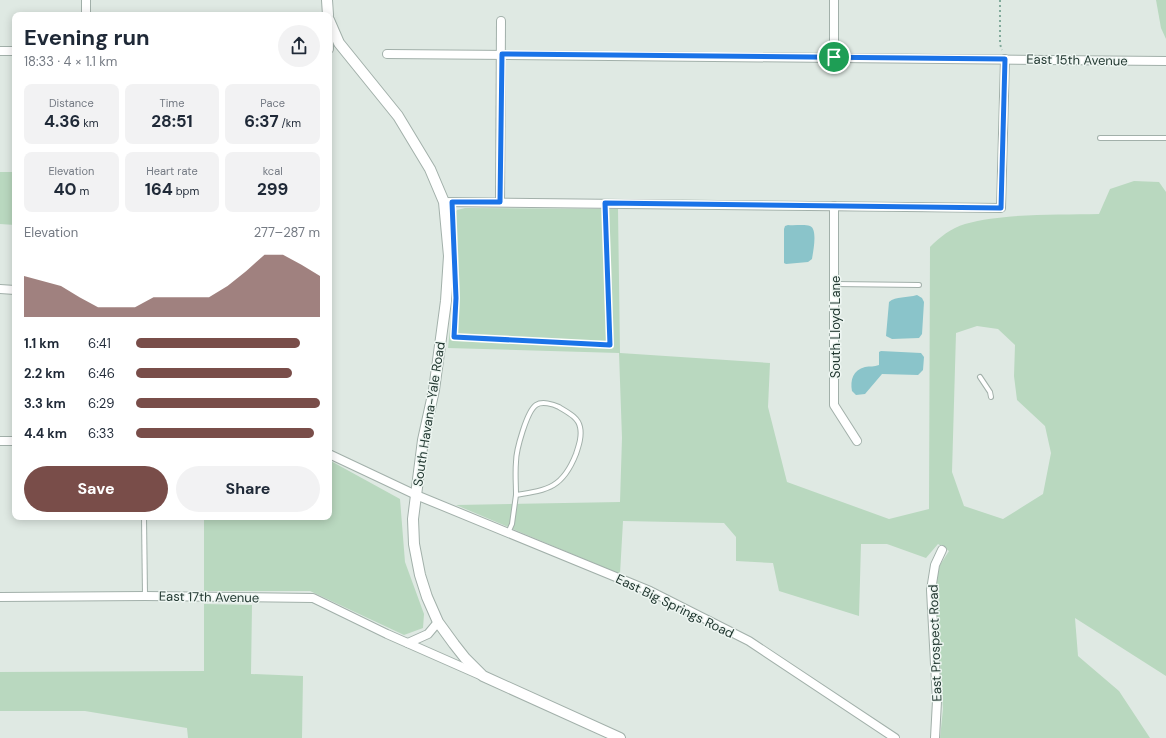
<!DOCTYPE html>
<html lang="en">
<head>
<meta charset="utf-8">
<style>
	:root { --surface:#fff; --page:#f2f2f3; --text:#1f2937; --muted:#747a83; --accent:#794d49 }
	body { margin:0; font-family:"DM Sans",sans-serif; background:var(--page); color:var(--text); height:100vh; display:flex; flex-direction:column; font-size:15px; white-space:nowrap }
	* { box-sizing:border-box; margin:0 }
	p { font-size:13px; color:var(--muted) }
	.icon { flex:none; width:22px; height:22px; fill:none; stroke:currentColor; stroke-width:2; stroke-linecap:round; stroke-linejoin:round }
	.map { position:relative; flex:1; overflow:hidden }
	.details { position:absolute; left:12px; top:12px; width:320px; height:508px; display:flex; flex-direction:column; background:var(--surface); border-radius:8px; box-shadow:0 2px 10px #0003 }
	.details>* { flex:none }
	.pin { position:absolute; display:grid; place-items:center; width:34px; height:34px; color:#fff; margin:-17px; border:2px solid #fff; border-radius:50%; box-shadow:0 1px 4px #0007 }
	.round { display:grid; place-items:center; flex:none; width:42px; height:42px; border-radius:21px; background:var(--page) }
	.overview { display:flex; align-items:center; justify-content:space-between; height:68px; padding:0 12px }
	h1 { font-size:22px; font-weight:700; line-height:30px }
	.stats { display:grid; grid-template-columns:repeat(3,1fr); gap:6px; height:68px; padding:4px 12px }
	.stats div { display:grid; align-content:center; border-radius:8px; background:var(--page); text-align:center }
	.stats b { font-size:17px; font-weight:700 }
	.stats small { font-size:11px; font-weight:400 }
	.stats p { font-size:11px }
	.chart { height:112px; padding:8px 12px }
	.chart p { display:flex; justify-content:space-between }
	.chart svg { width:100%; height:72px; margin-top:4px; fill:var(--accent); opacity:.7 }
	.button { display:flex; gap:8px; margin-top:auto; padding:8px 12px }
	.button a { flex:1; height:46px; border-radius:24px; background:var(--accent); color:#fff; font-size:16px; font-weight:700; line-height:46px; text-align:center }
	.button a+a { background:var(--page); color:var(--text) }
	ul { padding:0 12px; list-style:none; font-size:13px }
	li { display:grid; grid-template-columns:64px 48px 1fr; align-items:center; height:30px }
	li i { height:10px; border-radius:5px; background:var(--accent) }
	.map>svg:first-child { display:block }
	.green { fill:#b9d8bf; fill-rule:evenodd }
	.water { fill:#8ac4ca }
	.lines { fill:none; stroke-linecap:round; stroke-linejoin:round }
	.service-casing { stroke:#a2b0aa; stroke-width:6 }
	.minor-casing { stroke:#a2b0aa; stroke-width:10 }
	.tertiary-casing { stroke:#a2b0aa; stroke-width:12 }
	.path { stroke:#81aa9b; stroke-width:2; stroke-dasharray:2 3; stroke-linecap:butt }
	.service { stroke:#fff; stroke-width:4 }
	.minor { stroke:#fff; stroke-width:8 }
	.tertiary { stroke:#fff; stroke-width:10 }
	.route-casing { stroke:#fff; stroke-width:8 }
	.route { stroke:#1a73e8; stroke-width:5 }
	.labels { text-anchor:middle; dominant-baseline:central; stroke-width:3; stroke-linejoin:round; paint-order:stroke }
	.street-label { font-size:13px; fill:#213730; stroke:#eef6f2 }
</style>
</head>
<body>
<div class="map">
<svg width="1166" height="738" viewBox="0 0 1166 738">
	<rect width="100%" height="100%" fill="#dfe9e3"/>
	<!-- green -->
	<g class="green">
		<path d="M 1156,0 L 1166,0 L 1166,39 L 1161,28 Z"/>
		<path d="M 0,172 L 15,172 L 15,225 L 0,224 Z"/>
		<path d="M 1134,181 L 1159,182 L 1166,192 L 1166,676 L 1075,618 L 1078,656 L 1119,691 L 1150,738 L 940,738 L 943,709 L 936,603 L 936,579 L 940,565 L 949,551 L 938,544 L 926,558 L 887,544 L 861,544 L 859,616 L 779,591 L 773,563 L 736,561 L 736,537 L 724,523 L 623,521 L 620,574 L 456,505 L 620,502 L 622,438 L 619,353 L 448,348 L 454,291 L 451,217 L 457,210 L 465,208 L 618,209 L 620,353 L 770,363 L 768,407 L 787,482 L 889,519 L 929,509 L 930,247 C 940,237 951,228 965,224 C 1005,213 1057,215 1099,214 L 1110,189 ZM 977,326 L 998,329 L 1015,345 L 1014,376 L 1017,400 L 1045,426 L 1051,453 L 1043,494 L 1003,519 L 964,506 L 952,472 L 956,333 Z"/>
		<path d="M 329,460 L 400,499 L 405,562 L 424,614 L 423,628 L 404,635 L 310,591 L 204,591 L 204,518 L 329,517 Z"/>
		<path d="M 204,604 L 252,605 L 251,674 L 303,676 L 302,738 L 188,738 L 187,728 L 85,711 L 0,711 L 0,672 L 204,671 Z"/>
	</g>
	<!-- water -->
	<g class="water">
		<path d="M 788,225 C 794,226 804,224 810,226 C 818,229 813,252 812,259 L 808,262 L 786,264 L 784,263 L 784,229 L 785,226 Z"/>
		<path d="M 917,295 L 922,298 L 924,302 L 922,334 L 919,338 L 892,339 L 886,336 L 889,302 C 896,296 907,298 917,295 Z"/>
		<path d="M 881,351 L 921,353 L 924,357 L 923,370 L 918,375 L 882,374 L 865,394 L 856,395 L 852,391 C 850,380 853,370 865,367 C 870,366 874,367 879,365 L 879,352 Z"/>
	</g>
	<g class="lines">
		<defs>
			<g id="service">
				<path d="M 1100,138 L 1166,138"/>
				<path d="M 835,284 L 919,285"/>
				<path d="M 980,377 L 990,392 L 991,397"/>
				<path d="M 144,517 L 145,596"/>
				<path d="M 508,533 L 512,524 L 516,495 C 549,490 563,487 576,454 C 579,445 582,436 580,427 C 578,417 567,412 559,407 C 553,404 542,401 536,405 C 527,411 516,450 516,462 C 515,473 516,484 516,495"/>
			</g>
			<g id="minor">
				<path d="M 834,0 L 834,57"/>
				<path d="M 86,15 L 86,0"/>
				<path d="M 329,49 L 329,24"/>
				<path d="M 0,51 L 15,51"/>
				<path d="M 387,54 L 1166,61"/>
				<path d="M 444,202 L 1001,208 L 1005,59"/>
				<path d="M 500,202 L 501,21"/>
				<path d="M 834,206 L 834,405 L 857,441"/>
				<path d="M 0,289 L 15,290"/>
				<path d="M 0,441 L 15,441"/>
				<path d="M 329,454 L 416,495 L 650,591 L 749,641 L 895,738"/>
				<path d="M 0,597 L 145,596 L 313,598 L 387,634 L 480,675"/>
				<path d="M 408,643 L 428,634 L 438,622"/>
				<path d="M 935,738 L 937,701 L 931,590 L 935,565 L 942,550"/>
			</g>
			<g id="tertiary">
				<path d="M 327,0 L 328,15"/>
				<path d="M 329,20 L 339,43 L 398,116 L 430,169 L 444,202 L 449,256 L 446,301 L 434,390 L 423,440 L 413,519 L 414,544 L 420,575 L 427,597 L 438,622 L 454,644 L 465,658 L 483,676 L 620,738"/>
			</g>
		</defs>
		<!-- service casing -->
		<use href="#service" class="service-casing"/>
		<!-- minor casing -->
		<use href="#minor" class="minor-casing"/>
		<!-- tertiary casing -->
		<use href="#tertiary" class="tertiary-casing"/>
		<!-- path -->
		<g class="path">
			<path d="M 1000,0 L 1000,44 L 1002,50"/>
			<path d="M 456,312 L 454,337 L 610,345 L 606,212"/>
		</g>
		<!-- service -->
		<use href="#service" class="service"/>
		<!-- minor -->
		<use href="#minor" class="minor"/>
		<!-- tertiary -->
		<use href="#tertiary" class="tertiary"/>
	</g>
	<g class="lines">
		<defs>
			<path id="route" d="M 502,54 L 1005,59 L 1001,208 L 605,203 L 610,345 L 454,337 L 456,298 L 452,202 L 500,202 Z"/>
		</defs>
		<!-- route casing -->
		<use href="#route" class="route-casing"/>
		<!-- route -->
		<use href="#route" class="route"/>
	</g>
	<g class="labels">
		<!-- street labels -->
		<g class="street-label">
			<text transform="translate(1077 60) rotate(1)">East 15th Avenue</text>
			<text transform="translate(835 327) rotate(-90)">South Lloyd Lane</text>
			<text transform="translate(429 414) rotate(-81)">South Havana-Yale Road</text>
			<text transform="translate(209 597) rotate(1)">East 17th Avenue</text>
			<text transform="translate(675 606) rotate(26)">East Big Springs Road</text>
			<text transform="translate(935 643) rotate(-92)">East Prospect Road</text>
		</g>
	</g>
</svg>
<div class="pin" style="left:834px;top:57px;background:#1e9e55"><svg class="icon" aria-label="arrive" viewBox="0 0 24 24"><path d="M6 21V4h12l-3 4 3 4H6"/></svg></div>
<section class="details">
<div class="overview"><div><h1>Evening run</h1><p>18:33 · 4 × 1.1 km</p></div><a class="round"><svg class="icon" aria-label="share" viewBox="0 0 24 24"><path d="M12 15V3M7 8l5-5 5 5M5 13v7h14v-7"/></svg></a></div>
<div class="stats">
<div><p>Distance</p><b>4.36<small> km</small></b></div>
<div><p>Time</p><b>28:51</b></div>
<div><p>Pace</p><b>6:37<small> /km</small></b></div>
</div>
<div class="stats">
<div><p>Elevation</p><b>40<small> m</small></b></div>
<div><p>Heart rate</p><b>164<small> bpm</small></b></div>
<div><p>kcal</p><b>299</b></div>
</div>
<div class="chart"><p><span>Elevation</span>277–287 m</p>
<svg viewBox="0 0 160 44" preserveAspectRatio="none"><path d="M0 44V19L10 22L20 25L30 32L40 38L50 38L60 38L70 32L80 32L90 32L100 32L110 25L120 16L130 6L140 6L150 12L160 19V44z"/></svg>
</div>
<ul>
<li><b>1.1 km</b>6:41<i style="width:89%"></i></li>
<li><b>2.2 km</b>6:46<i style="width:85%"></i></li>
<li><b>3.3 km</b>6:29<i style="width:100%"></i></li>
<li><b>4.4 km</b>6:33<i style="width:97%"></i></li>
</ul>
<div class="button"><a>Save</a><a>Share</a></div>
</section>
</div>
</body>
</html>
